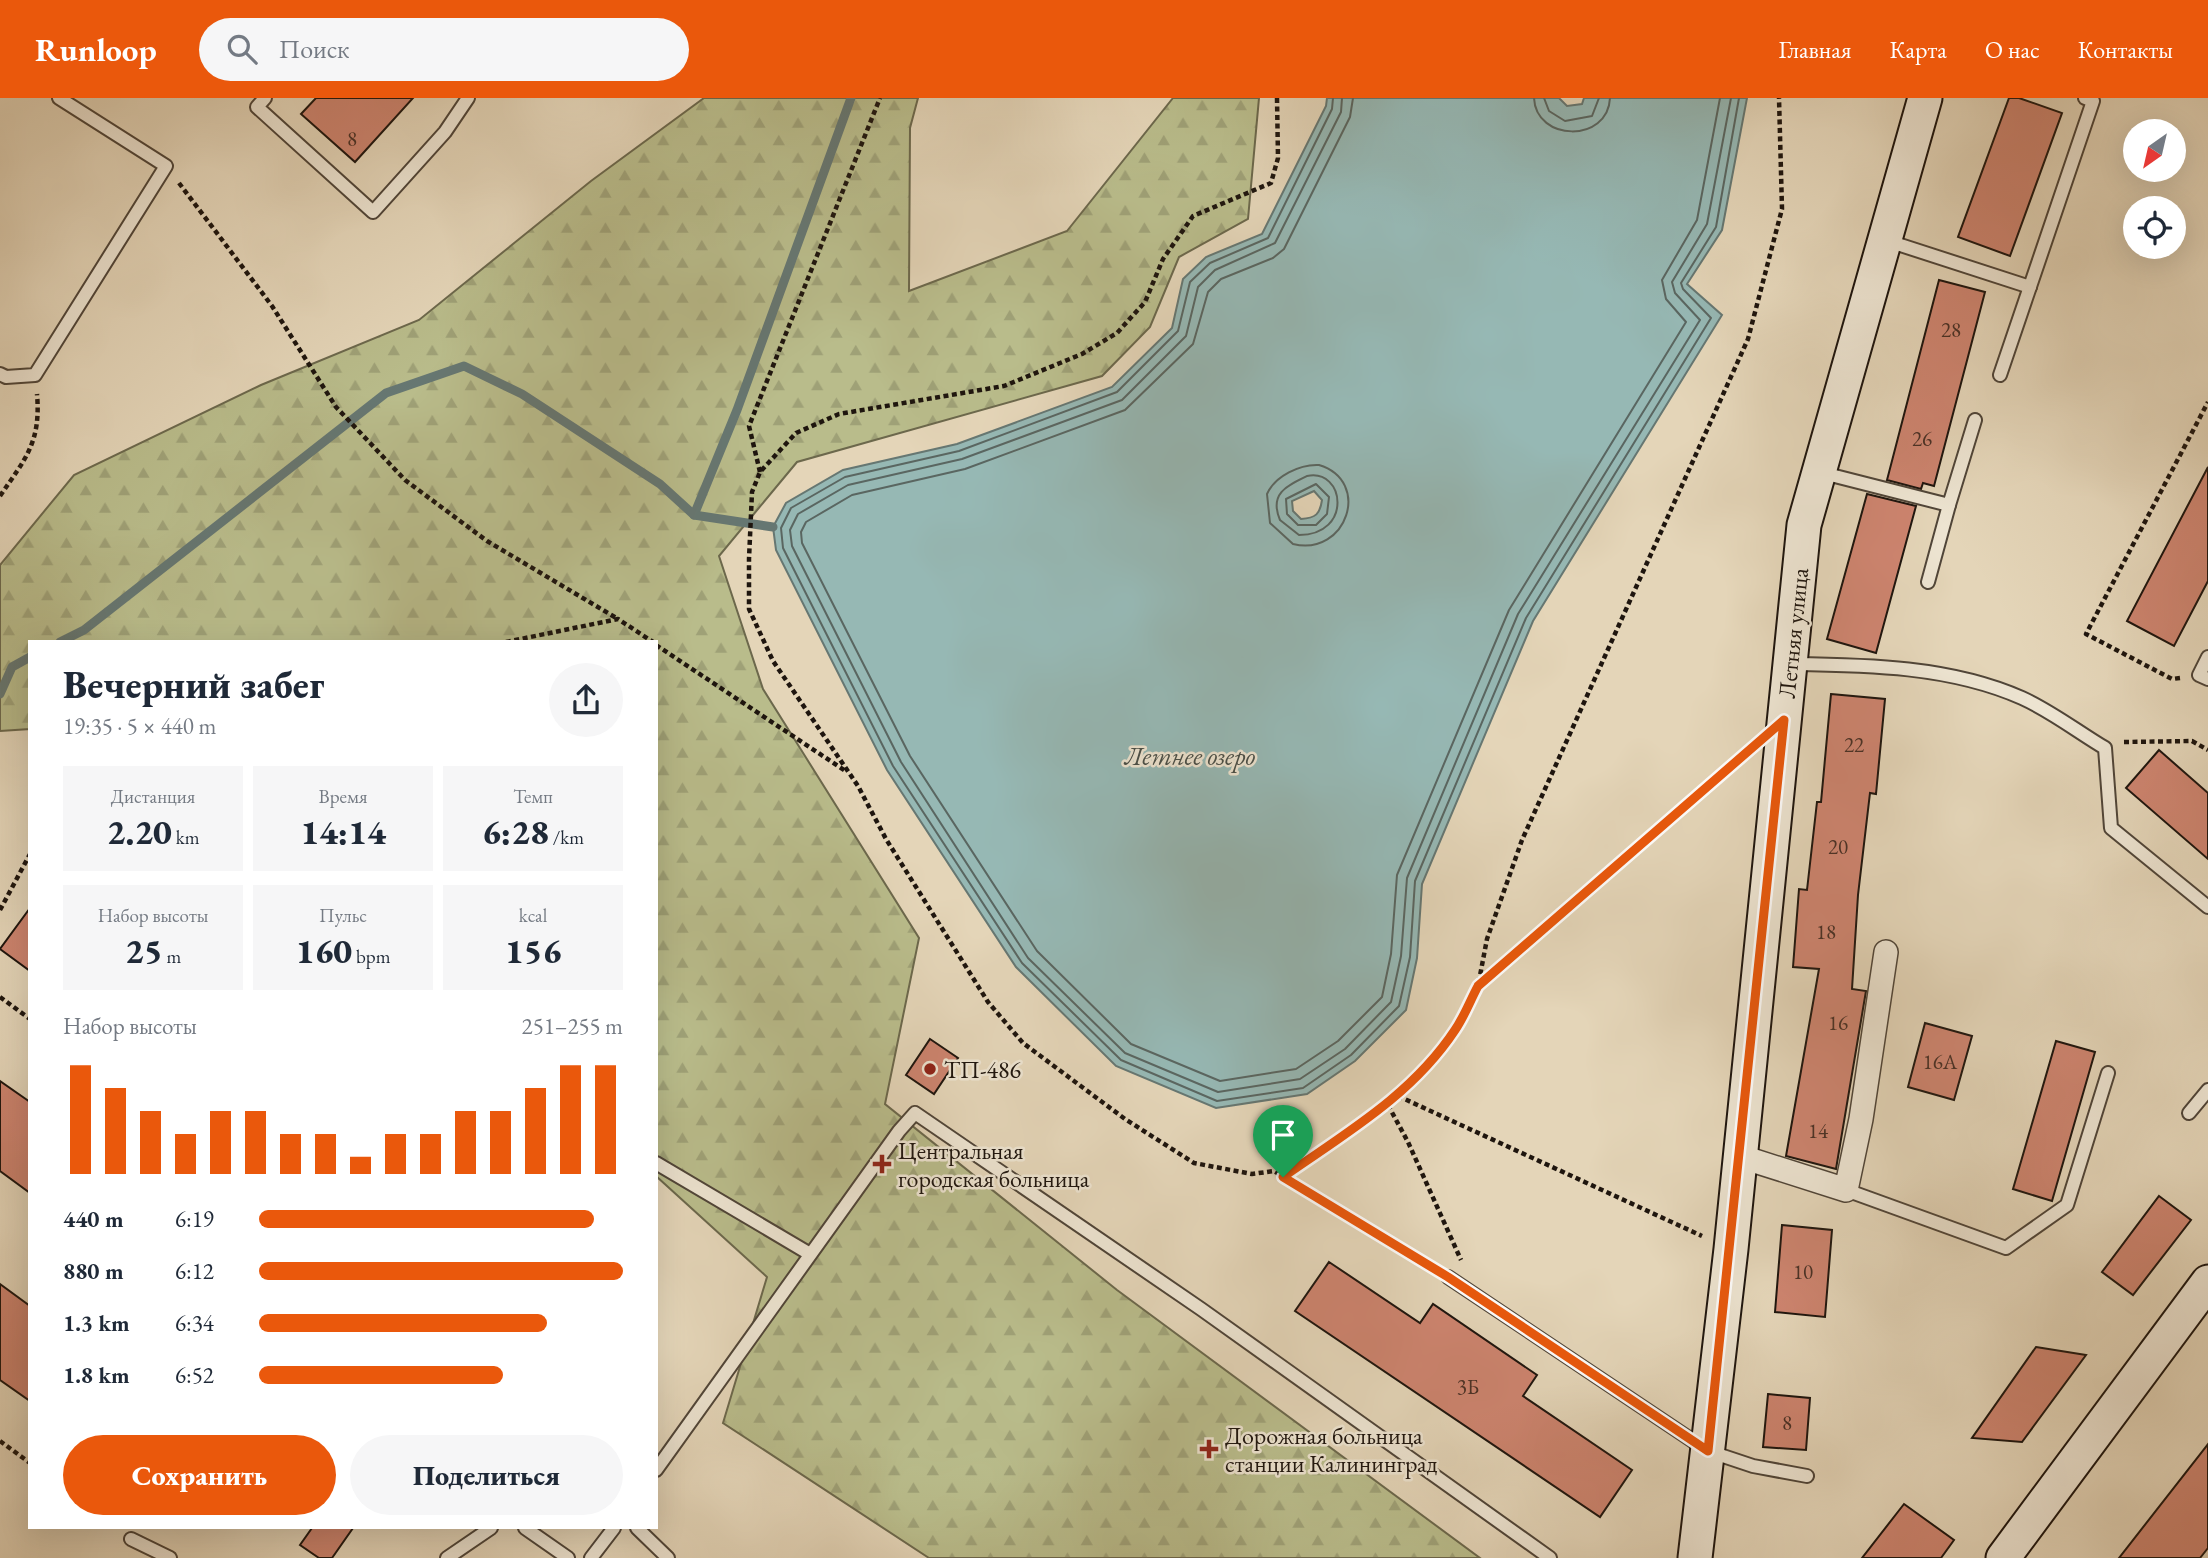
<!DOCTYPE html>
<html lang="ru">
<head>
<meta charset="utf-8">
<style>
	:root { --surface:#fff; --page:#f6f6f7; --text:#1f2937; --muted:#747a83; --accent:#ea580c }
	body { margin:0; font-family:"EB Garamond",serif; background:var(--page); color:var(--text); height:100vh; display:flex; flex-direction:column; font-size:26px; white-space:nowrap }
	* { box-sizing:border-box; margin:0 }
	p { font-size:23px; color:var(--muted) }
	.icon { flex:none; width:38px; height:38px; fill:none; stroke:currentColor; stroke-width:2; stroke-linecap:round; stroke-linejoin:round }
	.map { position:relative; flex:1; overflow:hidden }
	.panel { position:absolute; left:28px; top:542px; width:630px; height:889px; display:flex; flex-direction:column; background:var(--surface); border-radius:0px; box-shadow:0 7px 28px #0002 }
	.panel>* { flex:none }
	.needle { width:46px; rotate:214deg }
	.controls { position:absolute; left:2123px; top:21px; display:grid; gap:14px }
	.controls a { display:grid; place-items:center; width:63px; height:63px; border-radius:50%; background:var(--surface); box-shadow:0 7px 28px #0002; font-size:35px }
	.pin { position:absolute; display:grid; place-items:center; width:60px; height:60px; color:#fff; margin:-72px -30px; border-radius:50% 50% 50% 0; rotate:-45deg; box-shadow:0 0 7px #0007 }
	.pin .icon { rotate:45deg }
	.round { display:grid; place-items:center; flex:none; width:74px; height:74px; border-radius:37px; background:var(--page) }
	.headline { display:flex; align-items:center; justify-content:space-between; height:119px; padding:0 35px }
	h1 { font-size:38px; font-weight:800; line-height:52px }
	.metrics { display:grid; grid-template-columns:repeat(3,1fr); gap:10px; height:119px; padding:7px 35px }
	.metrics div { display:grid; align-content:center; border-radius:0px; background:var(--page); text-align:center }
	.metrics b { font-size:35px; font-weight:800 }
	.metrics small { font-size:19px; font-weight:400 }
	.metrics p { font-size:19px }
	.chart { height:196px; padding:14px 35px }
	.chart p { display:flex; justify-content:space-between }
	.chart svg { width:100%; height:126px; margin-top:7px; stroke:var(--accent); stroke-width:6 }
	.button { display:flex; gap:14px; margin-top:auto; padding:14px 35px }
	.button a { flex:1; height:80px; border-radius:42px; background:var(--accent); color:#fff; font-size:28px; font-weight:800; line-height:80px; text-align:center }
	.button a+a { background:var(--page); color:var(--text) }
	ul { padding:0 35px; list-style:none; font-size:23px }
	li { display:grid; grid-template-columns:112px 84px 1fr; align-items:center; height:52px }
	li i { height:18px; border-radius:9px; background:var(--accent) }
	header { display:flex; align-items:center; gap:42px; box-sizing:border-box; height:98px; padding:0 35px; background:var(--accent); color:#fff }
	header strong { font-size:33px }
	nav { display:flex; gap:38px; margin-inline-start:auto; font-size:24px }
	.search { width:490px; height:63px; background:var(--page); display:flex; align-items:center; gap:18px; box-sizing:border-box; padding:0 24px; border-radius:38px; color:var(--muted); font-size:26px }
	.map>svg:first-child { display:block }
	.forest { fill:url(#forest-firs); stroke:#6c684c; stroke-width:2 }
	.water { fill:#96b8b4; stroke:#667772; stroke-width:2; fill-rule:evenodd }
	.lines { fill:none; stroke-linecap:round; stroke-linejoin:round }
	.shore { stroke:#5a6661; stroke-width:2 }
	.stream { stroke:#667772; stroke-width:9 }
	.building { fill:#cd846f; stroke:#1e150e; stroke-width:2 }
	.lane-casing { stroke:#504538; stroke-width:16 }
	.street-casing { stroke:#504538; stroke-width:26 }
	.secondary-casing { stroke:#1e150e; stroke-width:37 }
	.path { stroke:#1e150e; stroke-width:4.5; stroke-dasharray:5 3.5; stroke-linecap:butt }
	.lane { stroke:#ede4d1; stroke-width:12 }
	.street { stroke:#ede4d1; stroke-width:23 }
	.secondary { stroke:#ede4d1; stroke-width:33 }
	.route-casing { stroke:#fff; stroke-width:14 }
	.route { stroke:#ea580c; stroke-width:9 }
	.poi-dot { fill:#8f2418; stroke:#ede4d1; stroke-width:2.5 }
	.labels { text-anchor:middle; dominant-baseline:central; stroke-width:5; stroke-linejoin:round; paint-order:stroke }
	.number-label { font-size:21px; fill:#4a3126 }
	.street-label { font-size:24px; fill:#1e150e; stroke:#ede4d1 }
	.poi-label { font-size:24px; fill:#1e150e; stroke:#ede4d1; text-anchor:start }
	.water-label { font-size:26px; font-style:italic; fill:#484e48; stroke:#ede4d1 }
</style>
</head>
<body>
<header>
<strong>Runloop</strong>
<div class="search"><svg class="icon" aria-label="search" viewBox="0 0 24 24"><circle cx="10" cy="10" r="6"/><path d="M15 15l6 6"/></svg>Поиск</div>
<nav><a>Главная</a><a>Карта</a><a>О нас</a><a>Контакты</a></nav>
</header>
<div class="map">
<svg width="2208" height="1460" viewBox="0 0 2208 1460">
	<defs>
		<pattern id="forest-firs" width="22" height="20" patternUnits="userSpaceOnUse" patternTransform="scale(1.75)"><rect width="22" height="20" fill="#b9bc8b"/><path d="M5 1l3.5 6h-7zM16 11l3.5 6h-7z" fill="#9fa177"/></pattern>
	</defs>
	<rect width="100%" height="100%" fill="#e4d5b8"/>
	<filter id="stains"><feTurbulence type="fractalNoise" baseFrequency=".00286" numOctaves="4"/><feColorMatrix values="0 0 0 0 .2 0 0 0 0 .09 0 0 0 0 .02 0 0 0 .5 -.17"/></filter>
	<radialGradient id="worn" r=".72"><stop offset=".6" stop-color="#630" stop-opacity="0"/><stop offset="1" stop-color="#630" stop-opacity=".3"/></radialGradient>
	<!-- forest -->
	<path class="forest" d="M 704,0 L 918,0 L 910,30 L 909,193 L 1067,133 L 1173,0 L 1259,0 L 1248,121 L 1179,159 L 1150,229 L 1102,278 L 797,364 L 719,458 L 763,591 L 919,840 L 885,1006 L 1117,1192 L 1480,1460 L 929,1460 L 723,1325 L 767,1179 L 656,1078 L 656,544 L 30,544 L 30,631 L 0,633 L 0,467 L 74,377 L 261,287 L 419,222 L 591,83 Z"/>
	<!-- water -->
	<path class="water" d="M 1327,0 L 1559,0 L 1567,8 L 1582,6 L 1584,0 L 1747,0 L 1722,132 L 1687,186 L 1722,217 L 1533,523 L 1422,786 L 1417,860 L 1406,912 L 1355,963 L 1307,996 L 1216,1010 L 1116,968 L 1016,869 L 887,672 L 776,452 L 773,429 L 786,405 L 843,372 L 957,346 L 1112,289 L 1172,230 L 1183,181 L 1206,159 L 1262,136 L 1326,8 ZM 1314,393 L 1322,402 C 1320,416 1316,420 1301,421 L 1293,413 L 1292,403 Z"/>
	<g class="lines">
		<!-- shore -->
		<g class="shore">
			<path d="M 1333,0 L 1332,11 L 1268,140 L 1210,165 L 1190,184 L 1178,233 L 1117,294 L 959,353 L 845,379 L 791,410 L 781,430 L 783,450 L 893,668 L 1022,865 L 1121,962 L 1217,1003 L 1303,990 L 1351,957 L 1399,908 L 1410,859 L 1415,783 L 1526,520 L 1711,220 L 1683,191 L 1681,185 L 1716,129 L 1739,0"/>
			<path d="M 1342,0 L 1341,14 L 1275,145 L 1215,172 L 1198,189 L 1186,238 L 1122,302 L 962,361 L 848,387 L 798,416 L 790,432 L 792,448 L 901,664 L 1028,860 L 1125,955 L 1218,994 L 1300,981 L 1345,951 L 1391,904 L 1401,858 L 1407,780 L 1518,516 L 1700,222 L 1675,195 L 1672,184 L 1707,126 L 1731,0"/>
			<path d="M 1353,0 L 1350,19 L 1284,151 L 1273,160 L 1221,181 L 1208,194 L 1193,246 L 1125,312 L 965,371 L 852,397 L 806,424 L 801,434 L 802,445 L 910,658 L 1037,853 L 1131,946 L 1220,983 L 1296,971 L 1338,943 L 1382,899 L 1391,856 L 1397,777 L 1509,512 L 1686,224 L 1666,201 L 1662,182 L 1697,122 L 1720,0"/>
			<path d="M 1534,0 C 1536,44 1608,45 1610,0"/>
			<path d="M 1544,0 L 1549,13 L 1565,23 L 1592,18 L 1599,0"/>
			<path d="M 1319,367 C 1372,383 1347,459 1293,446 L 1270,425 L 1267,396 C 1275,378 1300,366 1319,367 Z"/>
			<path d="M 1307,378 C 1345,370 1353,437 1299,437 L 1280,422 C 1269,396 1286,388 1307,378 Z"/>
			<path d="M 1316,386 L 1329,399 L 1327,416 L 1316,427 L 1298,427 L 1287,416 L 1286,401 Z"/>
		</g>
		<!-- stream -->
		<g class="stream">
			<path d="M 694,417 L 737,312 L 851,0"/>
			<path d="M 60,544 L 84,532 L 386,295 L 464,268 L 522,296 L 660,386 L 694,417 L 773,429"/>
			<path d="M 0,596 L 12,569 L 30,559"/>
		</g>
	</g>
	<!-- building -->
	<g class="building">
		<path d="M 316,0 L 413,0 L 355,64 L 301,16 Z"/>
		<path d="M 2009,0 L 2019,0 L 2062,15 L 2010,158 L 1958,139 Z"/>
		<path d="M 1939,182 L 1985,194 L 1934,388 L 1923,385 L 1921,391 L 1887,382 Z"/>
		<path d="M 2208,369 L 2208,483 L 2174,548 L 2127,523 Z"/>
		<path d="M 1867,396 L 1916,408 L 1876,555 L 1827,541 Z"/>
		<path d="M 1831,596 L 1885,601 L 1876,696 L 1870,695 L 1858,797 L 1852,891 L 1866,893 L 1836,1071 L 1786,1058 L 1819,871 L 1793,869 L 1799,791 L 1807,792 L 1817,704 L 1821,704 Z"/>
		<path d="M 2159,652 L 2208,695 L 2208,761 L 2126,690 Z"/>
		<path d="M 30,810 L 30,873 L 0,851 Z"/>
		<path d="M 1925,925 L 1972,938 L 1954,1002 L 1908,989 Z"/>
		<path d="M 930,941 L 958,960 L 934,996 L 906,977 Z"/>
		<path d="M 2056,943 L 2095,954 L 2052,1103 L 2013,1091 Z"/>
		<path d="M 0,983 L 30,1004 L 30,1095 L 0,1073 Z"/>
		<path d="M 2159,1098 L 2191,1122 L 2133,1197 L 2102,1174 Z"/>
		<path d="M 1782,1127 L 1832,1132 L 1825,1219 L 1775,1214 Z"/>
		<path d="M 1329,1164 L 1420,1225 L 1433,1206 L 1537,1277 L 1523,1298 L 1632,1372 L 1600,1419 L 1295,1213 Z"/>
		<path d="M 0,1186 L 30,1208 L 30,1303 L 0,1282 Z"/>
		<path d="M 2036,1249 L 2086,1257 L 2022,1344 L 1972,1340 Z"/>
		<path d="M 1768,1296 L 1810,1300 L 1806,1352 L 1763,1349 Z"/>
		<path d="M 2208,1346 L 2208,1450 L 2200,1460 L 2119,1460 Z"/>
		<path d="M 1904,1406 L 1954,1442 L 1941,1460 L 1862,1460 Z"/>
		<path d="M 312,1430 L 353,1430 L 332,1460 L 319,1460 L 300,1447 Z"/>
	</g>
	<g class="lines">
		<defs>
			<g id="lane">
				<path d="M 265,0 L 257,9 L 373,114 L 445,34 L 468,0"/>
				<path d="M 1885,142 L 2030,189"/>
				<path d="M 0,276 L 6,279 L 35,277 L 166,68 L 59,0"/>
				<path d="M 2000,277 L 2093,3 L 2085,0"/>
				<path d="M 1819,374 L 1949,407 L 1975,322"/>
				<path d="M 1928,484 L 1949,407"/>
				<path d="M 2208,559 L 2199,577 L 2208,581"/>
				<path d="M 1791,566 C 1867,567 1950,568 2022,600 C 2051,613 2078,634 2105,650 L 2111,730 L 2208,809"/>
				<path d="M 2189,1015 L 2208,992"/>
				<path d="M 656,1065 L 810,1156"/>
				<path d="M 1846,1092 L 2006,1150 L 2067,1107 L 2108,975"/>
				<path d="M 1448,1179 L 1708,1353 L 1753,1368 L 1807,1378"/>
				<path d="M 656,1372 L 899,1033 L 915,1015 L 1201,1211 L 1550,1460"/>
				<path d="M 525,1430 L 568,1460"/>
				<path d="M 637,1430 L 668,1460"/>
				<path d="M 131,1441 L 170,1460"/>
				<path d="M 447,1460 L 491,1430"/>
				<path d="M 591,1460 L 614,1430"/>
			</g>
			<path id="street" d="M 1739,1058 L 1846,1092 L 1861,1021 L 1886,854"/>
			<g id="secondary">
				<path d="M 1695,1460 L 1731,1151 L 1804,427 L 1925,0"/>
				<path d="M 2003,1460 L 2208,1184"/>
			</g>
		</defs>
		<!-- lane casing -->
		<use href="#lane" class="lane-casing"/>
		<!-- street casing -->
		<use href="#street" class="street-casing"/>
		<!-- secondary casing -->
		<use href="#secondary" class="secondary-casing"/>
		<!-- path -->
		<g class="path">
			<path d="M 1277,0 L 1278,60 L 1271,85 L 1193,118 L 1163,161 L 1145,204 L 1117,235 L 1082,256 L 1004,288 L 839,316 L 796,335 L 760,374 L 752,394 L 749,461 L 749,511 L 773,563 L 858,688 L 886,741 L 988,904 L 1023,945 L 1125,1021 L 1194,1065 L 1252,1076 L 1274,1073 L 1433,1170"/>
			<path d="M 179,85 L 272,208 L 336,309 L 405,382 L 487,443 L 618,521"/>
			<path d="M 760,374 L 749,328 L 880,0"/>
			<path d="M 0,398 C 26,360 41,344 37,296"/>
			<path d="M 506,544 L 618,521 L 653,544"/>
			<path d="M 656,547 L 847,674"/>
			<path d="M 2180,580 L 2172,581 L 2086,536 L 2208,304"/>
			<path d="M 2124,644 L 2192,643 L 2208,652"/>
			<path d="M 0,812 L 30,756"/>
			<path d="M 1478,888 L 1751,650"/>
			<path d="M 0,899 L 30,921"/>
			<path d="M 1398,998 L 1702,1138"/>
			<path d="M 1388,1007 L 1408,1044 L 1461,1162"/>
			<path d="M 1283,1078 L 1388,1007 L 1414,982 L 1455,931 L 1478,888 L 1487,841 L 1522,742 L 1748,241 L 1782,111 L 1779,0"/>
			<path d="M 0,1343 L 30,1365"/>
		</g>
		<!-- lane -->
		<use href="#lane" class="lane"/>
		<!-- street -->
		<use href="#street" class="street"/>
		<!-- secondary -->
		<use href="#secondary" class="secondary"/>
	</g>
	<g class="lines">
		<defs>
			<path id="route" d="M 1784,622 L 1708,1353 L 1448,1179 L 1283,1079 C 1346,1035 1412,997 1455,932 C 1464,919 1470,903 1478,888 Z"/>
		</defs>
		<!-- route casing -->
		<use href="#route" class="route-casing"/>
		<!-- route -->
		<use href="#route" class="route"/>
	</g>
	<!-- markers -->
	<g class="poi-dot">
		<circle cx="930" cy="971" r="7"/>
		<path d="M878.5 1055.5h7v7h7v7h-7v7h-7v-7h-7v-7h7z"/>
		<path d="M1205.5 1340.5h7v7h7v7h-7v7h-7v-7h-7v-7h7z"/>
	</g>
	<g class="labels">
		<!-- number labels -->
		<g class="number-label">
			<text x="352" y="40">8</text>
			<text x="1951" y="231">28</text>
			<text x="1922" y="340">26</text>
			<text x="1854" y="646">22</text>
			<text x="1838" y="748">20</text>
			<text x="1826" y="833">18</text>
			<text x="1838" y="924">16</text>
			<text x="1940" y="963">16А</text>
			<text x="1818" y="1032">14</text>
			<text x="1803" y="1173">10</text>
			<text x="1468" y="1288">3Б</text>
			<text x="1787" y="1324">8</text>
		</g>
		<!-- street labels -->
		<g class="street-label">
			<text transform="translate(1793 535) rotate(-84)">Летняя улица</text>
		</g>
		<!-- poi labels -->
		<g class="poi-label">
			<text x="944" y="971">ТП-486</text>
			<text x="898" y="1052">Центральная<tspan x="898" dy="28">городская больница</tspan></text>
			<text x="1225" y="1337">Дорожная больница<tspan x="1225" dy="28">станции Калининград</tspan></text>
		</g>
		<!-- water labels -->
		<g class="water-label">
			<text x="1190" y="658">Летнее озеро</text>
		</g>
	</g>
	<rect width="100%" height="100%" filter="url(#stains)"/>
	<rect width="100%" height="100%" fill="url(#worn)"/>
</svg>
<div class="controls">
<a><svg class="needle" viewBox="-14 -14 28 28"><path d="M0-13l5 13h-10z" fill="#e53935"/><path d="M0 13l5-13h-10z" fill="#747a83"/></svg></a>
<a><svg class="icon" aria-label="locate" viewBox="0 0 24 24"><circle cx="12" cy="12" r="6"/><path d="M12 2v4M12 18v4M2 12h4M18 12h4"/></svg></a>
</div>
<div class="pin" style="left:1283px;top:1079px;background:#1e9e55"><svg class="icon" aria-label="arrive" viewBox="0 0 24 24"><path d="M6 21V4h12l-3 4 3 4H6"/></svg></div>
<section class="panel">
<div class="headline"><div><h1>Вечерний забег</h1><p>19:35 · 5 × 440 m</p></div><a class="round"><svg class="icon" aria-label="share" viewBox="0 0 24 24"><path d="M12 15V3M7 8l5-5 5 5M5 13v7h14v-7"/></svg></a></div>
<div class="metrics">
<div><p>Дистанция</p><b>2.20<small> km</small></b></div>
<div><p>Время</p><b>14:14</b></div>
<div><p>Темп</p><b>6:28<small> /km</small></b></div>
</div>
<div class="metrics">
<div><p>Набор высоты</p><b>25<small> m</small></b></div>
<div><p>Пульс</p><b>160<small> bpm</small></b></div>
<div><p>kcal</p><b>156</b></div>
</div>
<div class="chart"><p><span>Набор высоты</span>251–255 m</p>
<svg viewBox="0 0 160 44" preserveAspectRatio="none"><path d="M5 44V6M15 44V14M25 44V22M35 44V30M45 44V22M55 44V22M65 44V30M75 44V30M85 44V38M95 44V30M105 44V30M115 44V22M125 44V22M135 44V14M145 44V6M155 44V6"/></svg>
</div>
<ul>
<li><b>440 m</b>6:19<i style="width:92%"></i></li>
<li><b>880 m</b>6:12<i style="width:100%"></i></li>
<li><b>1.3 km</b>6:34<i style="width:79%"></i></li>
<li><b>1.8 km</b>6:52<i style="width:67%"></i></li>
</ul>
<div class="button"><a>Сохранить</a><a>Поделиться</a></div>
</section>
</div>
</body>
</html>
